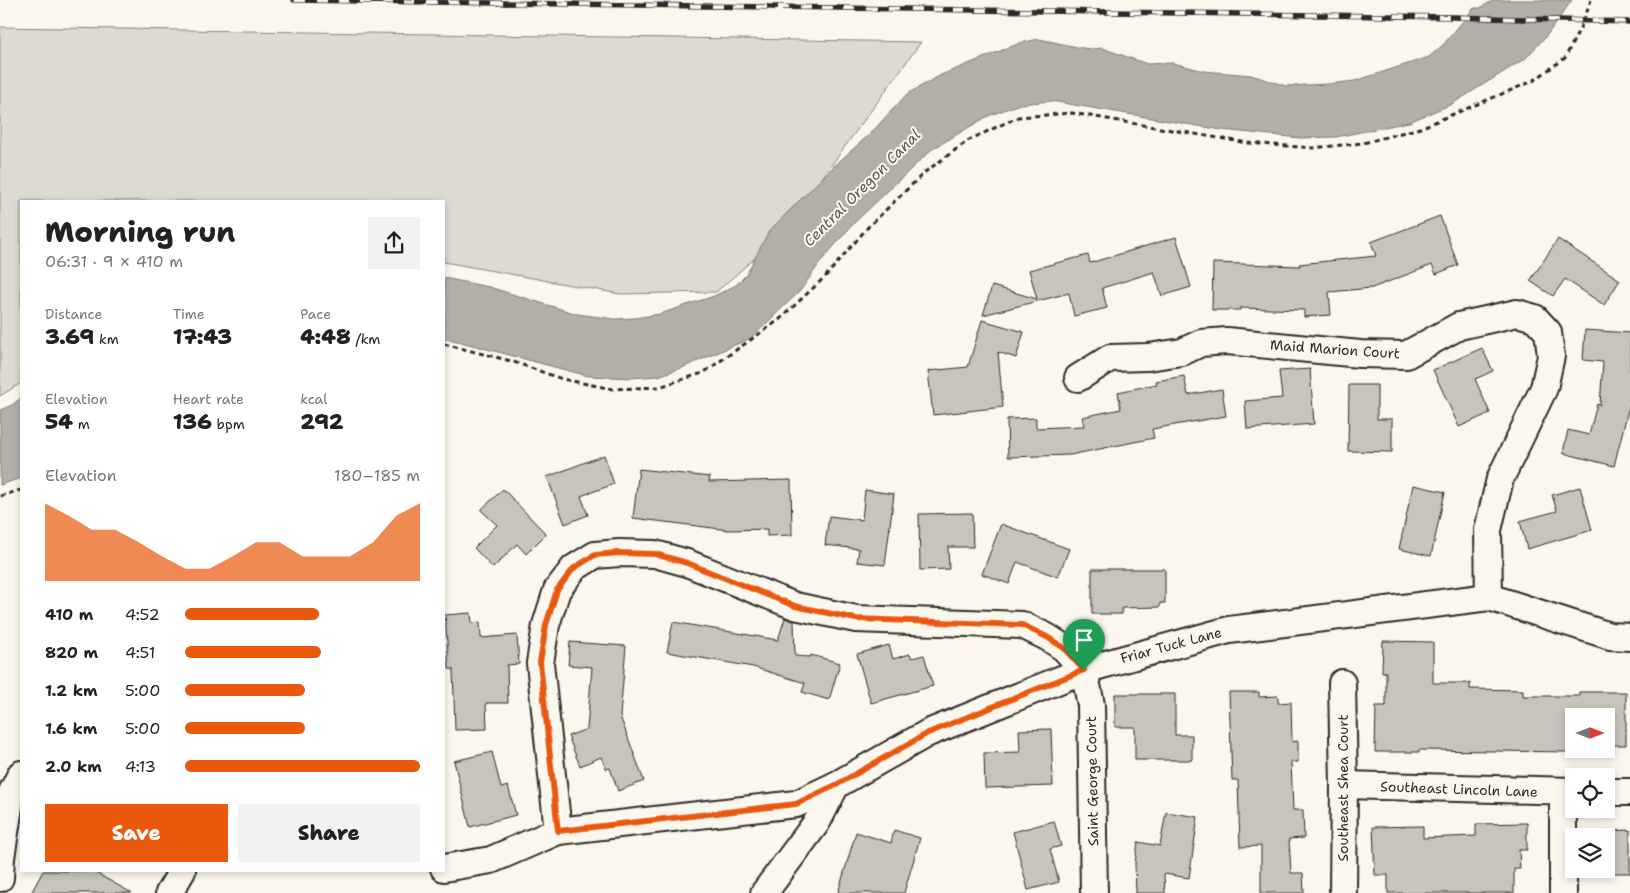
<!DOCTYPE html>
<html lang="en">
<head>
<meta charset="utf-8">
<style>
	:root { --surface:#fff; --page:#f2f2f2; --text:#222; --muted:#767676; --accent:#ea580c }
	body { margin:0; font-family:"Shantell Sans",sans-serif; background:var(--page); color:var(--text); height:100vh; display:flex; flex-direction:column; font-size:19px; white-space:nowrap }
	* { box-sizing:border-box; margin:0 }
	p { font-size:16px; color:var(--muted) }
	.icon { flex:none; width:28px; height:28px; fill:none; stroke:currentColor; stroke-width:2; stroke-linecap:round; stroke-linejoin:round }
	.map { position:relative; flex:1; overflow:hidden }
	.drawer { position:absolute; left:20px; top:200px; width:425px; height:672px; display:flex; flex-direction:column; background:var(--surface); border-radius:0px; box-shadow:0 2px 8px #0003 }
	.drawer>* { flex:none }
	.needle { width:32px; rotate:90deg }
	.fabs { position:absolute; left:1565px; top:708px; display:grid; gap:10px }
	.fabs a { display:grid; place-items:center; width:50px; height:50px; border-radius:0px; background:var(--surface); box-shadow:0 2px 8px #0003; font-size:25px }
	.pin { position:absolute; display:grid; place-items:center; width:42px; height:42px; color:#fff; margin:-51px -21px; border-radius:50% 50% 50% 0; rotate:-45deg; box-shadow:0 0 5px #0007 }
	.pin .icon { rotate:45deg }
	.round { display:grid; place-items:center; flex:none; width:52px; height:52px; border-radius:0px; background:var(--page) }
	.overview { display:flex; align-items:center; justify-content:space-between; height:85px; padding:0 25px }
	h1 { font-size:28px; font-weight:800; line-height:38px }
	.figures { display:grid; grid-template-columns:repeat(3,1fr); gap:8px; height:85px; padding:5px 25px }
	.figures div { display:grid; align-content:center }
	.figures b { font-size:21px; font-weight:800 }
	.figures small { font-size:14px; font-weight:400 }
	.figures p { font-size:14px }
	.chart { height:140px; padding:10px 25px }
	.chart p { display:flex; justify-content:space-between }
	.chart svg { width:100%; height:90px; margin-top:5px; fill:var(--accent); opacity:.7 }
	.primary-button { display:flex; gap:10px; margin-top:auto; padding:10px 25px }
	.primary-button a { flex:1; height:58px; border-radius:0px; background:var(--accent); color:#fff; font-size:20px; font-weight:800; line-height:58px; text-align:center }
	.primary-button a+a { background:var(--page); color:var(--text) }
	ul { padding:0 25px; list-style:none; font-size:16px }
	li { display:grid; grid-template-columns:80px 60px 1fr; align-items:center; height:38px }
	li i { height:12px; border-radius:6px; background:var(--accent) }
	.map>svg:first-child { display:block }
	.green { fill:#dddad0; stroke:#84827e }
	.water { fill:#b1afa7; stroke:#7b7a75 }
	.building { fill:#c7c4bc; stroke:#2b2b2b }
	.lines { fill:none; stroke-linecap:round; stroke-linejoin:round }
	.minor-casing { stroke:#2b2b2b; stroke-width:30 }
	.path { stroke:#2b2b2b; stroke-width:3; stroke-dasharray:5 4; stroke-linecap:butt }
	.minor { stroke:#fbf7ec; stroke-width:26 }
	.rail-casing { stroke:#2b2b2b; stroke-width:5.5 }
	.rail { stroke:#fbf7ec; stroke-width:4; stroke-dasharray:11; stroke-linecap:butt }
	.route-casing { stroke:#fff; stroke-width:10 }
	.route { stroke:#ea580c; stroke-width:6 }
	.labels { text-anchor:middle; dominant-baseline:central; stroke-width:4; stroke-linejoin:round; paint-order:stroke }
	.street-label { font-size:14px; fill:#2b2b2b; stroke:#fbf7ec }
	.water-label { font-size:15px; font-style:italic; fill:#5a5956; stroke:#fbf7ec }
</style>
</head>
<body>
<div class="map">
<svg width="1630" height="893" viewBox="0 0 1630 893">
	<rect width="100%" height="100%" fill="#fbf7ec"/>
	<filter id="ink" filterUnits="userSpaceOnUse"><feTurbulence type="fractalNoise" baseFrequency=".02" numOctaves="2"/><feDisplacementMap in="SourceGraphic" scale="10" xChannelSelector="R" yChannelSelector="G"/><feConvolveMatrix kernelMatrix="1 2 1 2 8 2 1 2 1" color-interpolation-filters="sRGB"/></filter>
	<g filter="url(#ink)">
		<!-- green -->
		<path class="green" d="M 0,27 L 921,42 L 779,237 L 716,292 L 620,294 L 444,262 L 444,201 L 21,201 L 21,383 L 0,396 Z"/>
		<!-- water -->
		<g class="water">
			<path d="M 1494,0 L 1572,0 L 1547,35 L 1526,58 L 1452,104 L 1409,122 L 1336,137 L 1300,138 L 1222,130 L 1051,101 L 1020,104 L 988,116 L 931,150 L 854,223 L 822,260 L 800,291 L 751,338 L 682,368 L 658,376 L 632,378 L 588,376 L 457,341 L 444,339 L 444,278 L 489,287 L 577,314 L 615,319 L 635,318 L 660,314 L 714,296 L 736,285 L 746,275 L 769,231 L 834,166 L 870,134 L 907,94 L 941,75 L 1020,43 L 1039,39 L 1082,48 L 1092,49 L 1102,48 L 1147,64 L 1173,63 L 1204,71 L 1251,75 L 1286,86 L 1328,84 L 1355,81 L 1429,57 L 1443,45 L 1474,8 L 1480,8 Z"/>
			<path d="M 21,398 L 21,478 L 0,485 L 0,410 L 12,405 Z"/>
		</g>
		<!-- building -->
		<g class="building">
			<path d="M 1440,216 L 1458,265 L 1436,274 L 1432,265 L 1372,288 L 1329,292 L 1331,315 L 1304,317 L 1304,310 L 1240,308 L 1240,310 L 1212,310 L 1213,263 L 1300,266 L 1299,264 L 1376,256 L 1371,242 Z"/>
			<path d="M 1176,237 L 1191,287 L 1162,296 L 1154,272 L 1102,288 L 1107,308 L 1074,316 L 1069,293 L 983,315 L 992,286 L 1037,299 L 1029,270 L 1088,255 L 1090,263 Z"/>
			<path d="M 1558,239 L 1620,280 L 1604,305 L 1565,279 L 1553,296 L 1530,281 Z"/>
			<path d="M 982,320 L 1024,332 L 1016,358 L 998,352 L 1003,407 L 933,415 L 928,371 L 968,367 Z"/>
			<path d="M 1585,330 L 1630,333 L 1630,402 L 1614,466 L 1563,453 L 1568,430 L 1589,435 L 1597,404 L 1600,405 L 1603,362 L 1583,360 Z"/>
			<path d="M 1482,348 L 1493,371 L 1475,379 L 1490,413 L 1459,427 L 1433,370 Z"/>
			<path d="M 1310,369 L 1314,424 L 1247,429 L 1245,401 L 1282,398 L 1279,371 Z"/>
			<path d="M 1184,376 L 1188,395 L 1222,389 L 1226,416 L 1152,429 L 1154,438 L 1070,455 L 1008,457 L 1007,419 L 1036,418 L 1036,428 L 1084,426 L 1082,417 L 1121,409 L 1118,392 L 1157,384 L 1156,381 Z"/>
			<path d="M 1349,385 L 1377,385 L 1377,419 L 1392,419 L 1392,452 L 1348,451 Z"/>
			<path d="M 604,455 L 614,484 L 581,496 L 588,515 L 565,524 L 547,477 Z"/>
			<path d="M 639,469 L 710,477 L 709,482 L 791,480 L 792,535 L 767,536 L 767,529 L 729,530 L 633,518 Z"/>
			<path d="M 1413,485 L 1445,492 L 1431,556 L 1399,549 Z"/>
			<path d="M 1580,487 L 1592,530 L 1527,549 L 1520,521 L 1557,511 L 1552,495 Z"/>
			<path d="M 503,489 L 546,534 L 526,554 L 517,544 L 493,568 L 474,548 L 497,525 L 481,510 Z"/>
			<path d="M 865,490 L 894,494 L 885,565 L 857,562 L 859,549 L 825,545 L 829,516 L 862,520 Z"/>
			<path d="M 972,513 L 973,547 L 948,547 L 949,569 L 920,570 L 919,514 Z"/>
			<path d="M 1001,524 L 1069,549 L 1058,577 L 1017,562 L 1009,584 L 982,574 Z"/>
			<path d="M 1092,569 L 1165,569 L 1165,603 L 1160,603 L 1160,607 L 1122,608 L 1122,614 L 1092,614 Z"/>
			<path d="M 471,613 L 472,623 L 480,622 L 481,638 L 517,635 L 519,664 L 507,665 L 508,703 L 486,703 L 487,729 L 455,730 L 453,669 L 449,669 L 445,615 Z"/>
			<path d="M 785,618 L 794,621 L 795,656 L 811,657 L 811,655 L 840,663 L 829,700 L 802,692 L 805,683 L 753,667 L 667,652 L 673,622 L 778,640 Z"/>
			<path d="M 1383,641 L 1433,642 L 1433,683 L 1470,683 L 1470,689 L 1523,690 L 1523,696 L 1579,696 L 1579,692 L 1626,692 L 1626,745 L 1606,745 L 1606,716 L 1570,716 L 1570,752 L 1419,750 L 1419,752 L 1375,752 L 1376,706 L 1386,706 L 1386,672 L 1382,672 Z"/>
			<path d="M 570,642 L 626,646 L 620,716 L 644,781 L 618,791 L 610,768 L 606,769 L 601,757 L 580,766 L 568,736 L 587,729 L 592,667 L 568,665 Z"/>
			<path d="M 889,645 L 893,659 L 910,654 L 912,658 L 924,655 L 933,686 L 871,703 L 857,654 Z"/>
			<path d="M 1229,692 L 1259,692 L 1259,697 L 1278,696 L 1278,703 L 1291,702 L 1292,742 L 1298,741 L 1298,762 L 1291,762 L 1293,810 L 1303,810 L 1304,838 L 1289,839 L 1291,873 L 1303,873 L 1304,893 L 1261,893 L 1261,846 L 1240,847 L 1238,780 L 1232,780 Z"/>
			<path d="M 1115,694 L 1175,694 L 1175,735 L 1192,735 L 1192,760 L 1135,760 L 1135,727 L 1115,727 Z"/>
			<path d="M 1051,729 L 1053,786 L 985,788 L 984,753 L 1020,752 L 1019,730 Z"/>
			<path d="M 492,752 L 501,788 L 508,786 L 516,815 L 470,827 L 454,761 Z"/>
			<path d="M 1166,812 L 1198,817 L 1189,878 L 1164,874 L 1165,893 L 1136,893 L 1135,863 L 1138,842 L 1160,846 Z"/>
			<path d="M 1054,821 L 1061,846 L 1050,849 L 1059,882 L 1028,890 L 1013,832 Z"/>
			<path d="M 1527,823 L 1527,850 L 1519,850 L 1520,869 L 1514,869 L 1514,893 L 1388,893 L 1388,875 L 1375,875 L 1373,827 L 1423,826 L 1423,838 L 1476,836 L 1476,824 Z"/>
			<path d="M 894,830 L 920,838 L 904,893 L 838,893 L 856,832 L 891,843 Z"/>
			<path d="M 1630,830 L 1630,873 L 1610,873 L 1610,856 L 1606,856 L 1606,831 Z"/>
			<path d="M 43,871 L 92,871 L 132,893 L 31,893 Z"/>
		</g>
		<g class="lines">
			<defs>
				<g id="minor">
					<path d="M 1078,378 L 1110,358 L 1148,357 L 1182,352 L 1201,343 L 1227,341 L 1360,354 L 1406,355 L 1459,326 L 1517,313 L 1535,318 L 1548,332 L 1551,356 L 1544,388 L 1500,479 L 1488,530 L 1489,597"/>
					<path d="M 1342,683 L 1344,785 L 1343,893"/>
					<path d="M 1344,785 L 1574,791"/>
					<path d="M 1606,792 L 1630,792"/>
					<path d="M 558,831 L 540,663 L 546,625 L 557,590 L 574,568 L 595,555 L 619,553 L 655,554 L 687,563 L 795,606 L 856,619 L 1022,625 L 1047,637 L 1064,648 L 1084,670 L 1091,705 L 1094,893"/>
					<path d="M 444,868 L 491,860 L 558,831 L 796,804 L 836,785 L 928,733 L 1084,670 L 1229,630 L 1489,597 L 1610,636 L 1630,637"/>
					<path d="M 0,878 L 1,858 L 11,794 L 21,774"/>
					<path d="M 169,893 L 182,871"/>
					<path d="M 764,893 L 817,822 L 836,785"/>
					<path d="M 1563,893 L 1563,791"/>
				</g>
			</defs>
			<!-- minor casing -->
			<use href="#minor" class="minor-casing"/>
			<!-- path -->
			<g class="path">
				<path d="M 444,344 L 511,361 L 562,379 L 613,389 L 659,387 L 703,373 L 779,320 L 826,276 L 868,227 L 925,172 L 969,140 L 1018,117 L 1072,113 L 1248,143 L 1313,148 L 1363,143 L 1420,128 L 1533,81 L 1565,58 L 1584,20 L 1591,0"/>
				<path d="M 0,496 L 21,490"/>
			</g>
			<!-- minor -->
			<use href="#minor" class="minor"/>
			<defs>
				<path id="rail" d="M 294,0 L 1454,17 L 1630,22"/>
			</defs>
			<!-- rail casing -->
			<use href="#rail" class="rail-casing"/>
			<!-- rail -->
			<use href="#rail" class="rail"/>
		</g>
	</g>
	<g class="lines" filter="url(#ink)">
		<defs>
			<path id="route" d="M 619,553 L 655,554 L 687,563 L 795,606 L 856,619 L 1022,625 L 1047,637 L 1064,648 L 1084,670 L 928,733 L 836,785 L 796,804 L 558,831 L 540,662 L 546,625 L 557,590 L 574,568 L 595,555 Z"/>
		</defs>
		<!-- route casing -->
		<use href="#route" class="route-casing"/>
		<!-- route -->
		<use href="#route" class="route"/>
	</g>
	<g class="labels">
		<!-- street labels -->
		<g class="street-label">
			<text transform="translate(1335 349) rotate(4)">Maid Marion Court</text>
			<text transform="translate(1171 645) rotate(-15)">Friar Tuck Lane</text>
			<text transform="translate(1092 781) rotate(-91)">Saint George Court</text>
			<text transform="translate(1343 788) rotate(-90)">Southeast Shea Court</text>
			<text transform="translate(1459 789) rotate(2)">Southeast Lincoln Lane</text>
		</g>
		<!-- water labels -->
		<g class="water-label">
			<text transform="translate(862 188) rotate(-45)">Central Oregon Canal</text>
		</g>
	</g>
</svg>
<div class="fabs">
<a><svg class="needle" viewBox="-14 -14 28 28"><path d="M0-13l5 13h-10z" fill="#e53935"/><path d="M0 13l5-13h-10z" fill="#767676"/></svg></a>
<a><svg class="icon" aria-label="locate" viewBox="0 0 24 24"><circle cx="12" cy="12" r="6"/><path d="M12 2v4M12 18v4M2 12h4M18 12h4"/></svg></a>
<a><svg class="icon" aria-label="layers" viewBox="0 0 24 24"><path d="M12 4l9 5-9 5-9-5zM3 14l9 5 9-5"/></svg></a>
</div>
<div class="pin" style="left:1084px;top:670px;background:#1e9e55"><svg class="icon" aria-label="arrive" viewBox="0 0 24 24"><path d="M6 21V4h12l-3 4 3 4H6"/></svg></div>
<section class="drawer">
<div class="overview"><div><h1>Morning run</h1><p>06:31 · 9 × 410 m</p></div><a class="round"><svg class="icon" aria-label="share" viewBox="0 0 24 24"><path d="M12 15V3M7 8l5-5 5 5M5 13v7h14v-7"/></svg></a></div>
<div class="figures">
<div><p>Distance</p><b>3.69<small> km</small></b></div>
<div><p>Time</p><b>17:43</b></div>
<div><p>Pace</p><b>4:48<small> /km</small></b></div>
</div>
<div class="figures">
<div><p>Elevation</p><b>54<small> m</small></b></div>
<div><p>Heart rate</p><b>136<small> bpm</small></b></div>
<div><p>kcal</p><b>292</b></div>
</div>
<div class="chart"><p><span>Elevation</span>180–185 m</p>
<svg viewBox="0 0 160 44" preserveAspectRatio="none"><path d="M0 44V6L10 12L20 19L30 19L40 25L50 32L60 38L70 38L80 32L90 25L100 25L110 32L120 32L130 32L140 25L150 12L160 6V44z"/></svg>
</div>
<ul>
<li><b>410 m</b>4:52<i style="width:57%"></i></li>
<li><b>820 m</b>4:51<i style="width:58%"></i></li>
<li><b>1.2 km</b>5:00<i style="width:51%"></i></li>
<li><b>1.6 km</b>5:00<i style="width:51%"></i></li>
<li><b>2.0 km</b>4:13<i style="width:100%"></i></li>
</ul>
<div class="primary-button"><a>Save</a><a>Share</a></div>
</section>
</div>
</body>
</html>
